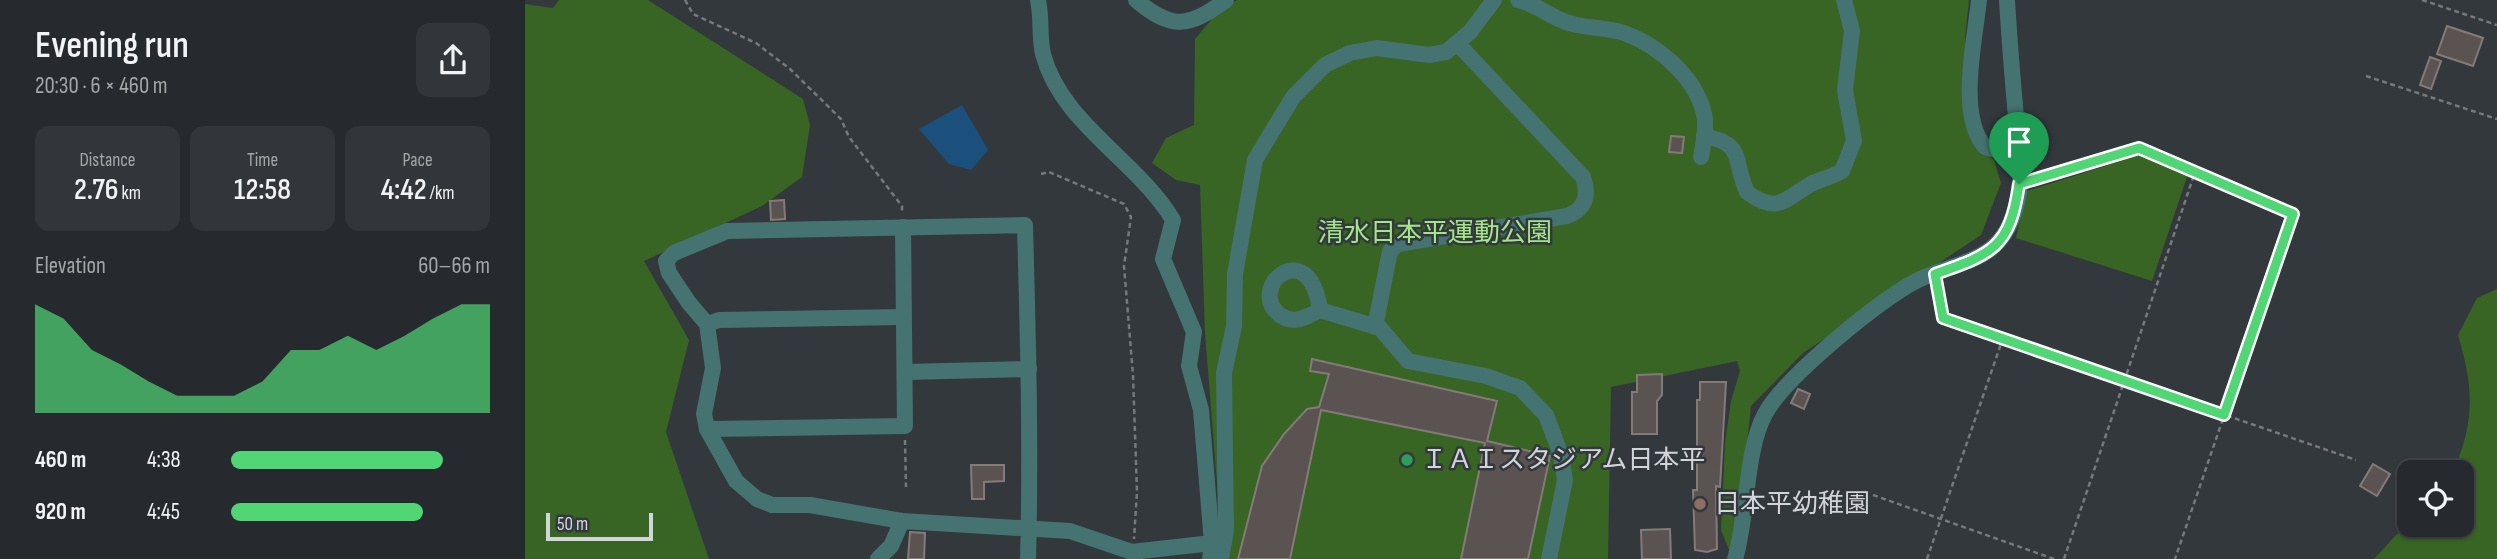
<!DOCTYPE html>
<html lang="en">
<head>
<meta charset="utf-8">
<style>
	:root { --surface:#262a2e; --page:#32363a; --text:#f1f3f6; --muted:#a4a7aa; --line:#42464a; --accent:#50d675 }
	body { margin:0; font-family:"Sofia Sans Condensed","Noto Sans JP",sans-serif; background:var(--page); color:var(--text); height:100vh; display:flex; flex-direction:column; font-size:26px; white-space:nowrap }
	* { box-sizing:border-box; margin:0 }
	p { font-size:23px; color:var(--muted) }
	.icon { flex:none; width:38px; height:38px; fill:none; stroke:currentColor; stroke-width:2; stroke-linecap:round; stroke-linejoin:round }
	.map { position:relative; flex:1; overflow:hidden }
	.drawer { display:flex; flex-direction:column; background:var(--surface); width:525px }
	.drawer>* { flex:none }
	.fabs { position:absolute; left:1872px; top:460px; display:grid; gap:14px }
	.fabs a { display:grid; place-items:center; width:77px; height:77px; border-radius:14px; background:var(--surface); box-shadow:0 2px 5px #0004,0 0 0 2px var(--line); font-size:35px }
	.scale { position:absolute; left:21px; bottom:18px; width:107px; box-sizing:border-box; padding-left:7px; border:4px solid #d1d4d8; border-top:0; font-size:19px; line-height:24px; white-space:nowrap; color:#d1d4d8; -webkit-text-stroke:5px #33383d; paint-order:stroke }
	.pin { position:absolute; display:grid; place-items:center; width:60px; height:60px; color:#fff; margin:-72px -30px; border-radius:50% 50% 50% 0; rotate:-45deg; box-shadow:0 0 7px #0007 }
	.pin .icon { rotate:45deg }
	.round { display:grid; place-items:center; flex:none; width:74px; height:74px; border-radius:14px; background:var(--page) }
	.summary { display:flex; align-items:center; justify-content:space-between; height:119px; padding:0 35px }
	h1 { font-size:38px; font-weight:600; line-height:52px }
	.figures { display:grid; grid-template-columns:repeat(3,1fr); gap:10px; height:119px; padding:7px 35px }
	.figures div { display:grid; align-content:center; border-radius:14px; background:var(--page); text-align:center }
	.figures b { font-size:30px; font-weight:600 }
	.figures small { font-size:19px; font-weight:400 }
	.figures p { font-size:19px }
	.chart { height:196px; padding:14px 35px }
	.chart p { display:flex; justify-content:space-between }
	.chart svg { width:100%; height:126px; margin-top:7px; fill:var(--accent); opacity:.7 }
	ul { padding:0 35px; list-style:none; font-size:23px }
	li { display:grid; grid-template-columns:112px 84px 1fr; align-items:center; height:52px }
	li i { height:18px; border-radius:9px; background:var(--accent) }
	main { display:flex; flex:1; min-height:0 }
	.map>svg:first-child { display:block }
	.green { fill:#386424 }
	.water { fill:#1a507b }
	.building { fill:#5b5351; stroke:#847b79; stroke-width:2 }
	.lines { fill:none; stroke-linecap:round; stroke-linejoin:round }
	.path { stroke:#75797d; stroke-width:2.5; stroke-dasharray:5 3.5; stroke-linecap:butt }
	.minor { stroke:#457371; stroke-width:16 }
	.route-casing { stroke:#fff; stroke-width:14 }
	.route { stroke:#50d675; stroke-width:9 }
	.leisure-dot { fill:#2e9e5b; stroke:#33383d; stroke-width:2.5 }
	.education-dot { fill:#8d6e63; stroke:#33383d; stroke-width:2.5 }
	.labels { text-anchor:middle; dominant-baseline:central; stroke-width:5; stroke-linejoin:round; paint-order:stroke }
	.park-label { font-size:26px; fill:#a2e687; stroke:#33383d }
	.poi-label { font-size:26px; fill:#d1d4d8; stroke:#33383d; text-anchor:start }
</style>
</head>
<body>
<main>
<section class="drawer">
<div class="summary"><div><h1>Evening run</h1><p>20:30 · 6 × 460 m</p></div><a class="round"><svg class="icon" aria-label="share" viewBox="0 0 24 24"><path d="M12 15V3M7 8l5-5 5 5M5 13v7h14v-7"/></svg></a></div>
<div class="figures">
<div><p>Distance</p><b>2.76<small> km</small></b></div>
<div><p>Time</p><b>12:58</b></div>
<div><p>Pace</p><b>4:42<small> /km</small></b></div>
</div>
<div class="chart"><p><span>Elevation</span>60–66 m</p>
<svg viewBox="0 0 160 44" preserveAspectRatio="none"><path d="M0 44V6L10 11L20 22L30 27L40 33L50 38L60 38L70 38L80 33L90 22L100 22L110 17L120 22L130 17L140 11L150 6L160 6V44z"/></svg>
</div>
<ul>
<li><b>460 m</b>4:38<i style="width:82%"></i></li>
<li><b>920 m</b>4:45<i style="width:74%"></i></li>
</ul>
</section>
<div class="map">
<svg width="1972" height="559" viewBox="0 0 1972 559">
	<rect width="100%" height="100%" fill="#33383d"/>
	<!-- green -->
	<g class="green">
		<path d="M 34,0 L 123,0 L 278,99 L 285,125 L 277,177 L 237,206 L 119,261 L 164,340 L 141,432 L 184,559 L 0,559 L 0,4 L 28,8 Z"/>
		<path d="M 712,0 L 1444,0 L 1440,38 L 1454,148 L 1469,160 L 1476,183 L 1456,235 L 1278,353 L 1226,406 L 1212,540 L 1204,550 L 1196,530 L 1200,443 L 1206,401 L 1215,371 L 1212,361 L 1086,387 L 1083,559 L 698,559 L 680,333 L 675,185 L 651,180 L 627,163 L 641,138 L 669,125 L 670,39 L 692,13 Z"/>
		<path d="M 1615,155 L 1663,174 L 1627,281 L 1491,238 L 1502,191 Z"/>
		<path d="M 1972,289 L 1972,559 L 1849,559 L 1885,520 L 1885,525 L 1937,525 L 1937,472 L 1928,472 C 1950,421 1949,389 1933,335 L 1952,298 Z"/>
	</g>
	<!-- water -->
	<path class="water" d="M 437,105 L 463,150 L 446,170 L 424,164 L 394,129 Z"/>
	<!-- building -->
	<g class="building">
		<path d="M 1922,26 L 1958,38 L 1948,66 L 1912,54 Z"/>
		<path d="M 1905,57 L 1916,61 L 1906,89 L 1895,85 Z"/>
		<path d="M 1146,136 L 1159,137 L 1157,153 L 1144,152 Z"/>
		<path d="M 259,200 L 260,219 L 246,220 L 245,201 Z"/>
		<path d="M 787,359 L 972,401 L 962,441 L 1025,456 L 1003,559 L 936,559 L 960,443 L 796,410 L 765,559 L 713,559 L 737,466 L 759,434 L 782,409 L 794,407 L 804,374 L 785,371 Z"/>
		<path d="M 1137,374 L 1137,395 L 1132,401 L 1132,434 L 1107,434 L 1107,392 L 1112,392 L 1112,375 Z"/>
		<path d="M 1175,382 L 1201,382 L 1195,487 L 1191,486 L 1192,549 L 1182,552 L 1170,550 L 1168,490 L 1172,490 L 1172,400 L 1175,400 Z"/>
		<path d="M 1273,389 L 1285,394 L 1279,409 L 1266,403 Z"/>
		<path d="M 1848,464 L 1865,474 L 1852,496 L 1835,486 Z"/>
		<path d="M 446,465 L 479,465 L 479,481 L 459,482 L 459,499 L 447,499 Z"/>
		<path d="M 1145,529 L 1146,559 L 1117,559 L 1116,530 Z"/>
		<path d="M 385,532 L 400,533 L 399,559 L 383,559 Z"/>
	</g>
	<g class="lines">
		<!-- path -->
		<g class="path">
			<path d="M 160,0 L 168,14 L 231,43 L 265,69 L 316,119 L 324,137 L 377,206 L 377,214"/>
			<path d="M 1897,0 L 1972,25"/>
			<path d="M 1841,76 L 1972,119"/>
			<path d="M 516,174 L 524,172 L 599,204 L 606,217 L 599,266 L 608,375 L 612,492 L 609,539"/>
			<path d="M 1510,180 L 1614,148 L 1768,214 L 1650,559"/>
			<path d="M 1413,287 L 1418,318 L 1831,460"/>
			<path d="M 380,440 L 381,487"/>
			<path d="M 1348,495 L 1529,559"/>
			<path d="M 1402,559 L 1478,338"/>
			<path d="M 1539,559 L 1670,172"/>
		</g>
		<!-- minor -->
		<g class="minor">
			<path d="M 513,0 C 517,18 514,37 518,54 C 536,123 612,160 648,220 L 638,259 L 669,332 L 664,366 L 676,410 L 687,543 L 685,559"/>
			<path d="M 611,0 C 647,30 663,28 701,0"/>
			<path d="M 993,0 C 1011,4 1024,16 1041,22 C 1060,29 1081,27 1099,33 C 1135,46 1174,80 1180,119 C 1181,131 1178,145 1176,157"/>
			<path d="M 1454,0 C 1450,39 1432,116 1460,147 L 1494,156"/>
			<path d="M 1179,136 C 1221,144 1207,159 1222,192 C 1252,215 1260,199 1286,184 C 1296,179 1307,177 1317,171 L 1329,141 L 1320,90 L 1327,31 L 1319,0"/>
			<path d="M 795,310 C 784,232 720,289 755,315 C 769,325 782,317 795,310 L 855,328 L 883,361 L 961,376 L 995,388 L 1021,415 L 1036,455 L 1040,480 L 1024,559"/>
			<path d="M 182,324 L 194,320 L 378,317"/>
			<path d="M 850,327 L 865,251 L 873,244 L 1042,216 C 1061,209 1064,195 1058,177 L 932,43"/>
			<path d="M 380,372 L 504,369"/>
			<path d="M 182,429 L 380,426 L 378,227"/>
			<path d="M 353,559 L 366,546 L 377,521"/>
			<path d="M 503,559 C 506,448 503,337 500,225 L 202,231 L 149,253 L 141,261 L 144,273 L 164,303 L 182,324 L 188,368 L 179,414 L 182,429 L 211,481 L 232,499 L 247,505 L 285,505 L 377,521 L 545,531 L 607,552 L 687,543"/>
			<path d="M 696,559 L 701,530 L 699,373 L 709,326 L 710,274 L 730,160 L 768,97 L 800,65 L 825,53 L 852,48 L 904,55 L 921,52 L 945,32 L 969,0"/>
			<path d="M 1210,559 C 1223,516 1220,451 1240,414 C 1260,377 1345,309 1382,286 C 1427,258 1474,270 1491,207 C 1500,175 1493,138 1490,106 C 1487,71 1484,35 1482,0"/>
		</g>
	</g>
	<g class="lines">
		<defs>
			<path id="route" d="M 1614,148 L 1768,214 L 1699,415 L 1418,318 L 1410,274 C 1467,254 1485,248 1494,184 Z"/>
		</defs>
		<!-- route casing -->
		<use href="#route" class="route-casing"/>
		<!-- route -->
		<use href="#route" class="route"/>
	</g>
	<!-- markers -->
	<circle class="leisure-dot" cx="882" cy="460" r="7"/>
	<circle class="education-dot" cx="1175" cy="504" r="7"/>
	<g class="labels">
		<!-- park labels -->
		<g class="park-label">
			<text x="910" y="233">清水日本平運動公園</text>
		</g>
		<!-- poi labels -->
		<g class="poi-label">
			<text x="896" y="460">ＩＡＩスタジアム日本平</text>
			<text x="1189" y="504">日本平幼稚園</text>
		</g>
	</g>
</svg>
<div class="fabs">
<a><svg class="icon" aria-label="locate" viewBox="0 0 24 24"><circle cx="12" cy="12" r="6"/><path d="M12 2v4M12 18v4M2 12h4M18 12h4"/></svg></a>
</div>
<div class="scale">50 m</div>
<div class="pin" style="left:1494px;top:184px;background:#1e9e55"><svg class="icon" aria-label="arrive" viewBox="0 0 24 24"><path d="M6 21V4h12l-3 4 3 4H6"/></svg></div>
</div>
</main>
</body>
</html>
